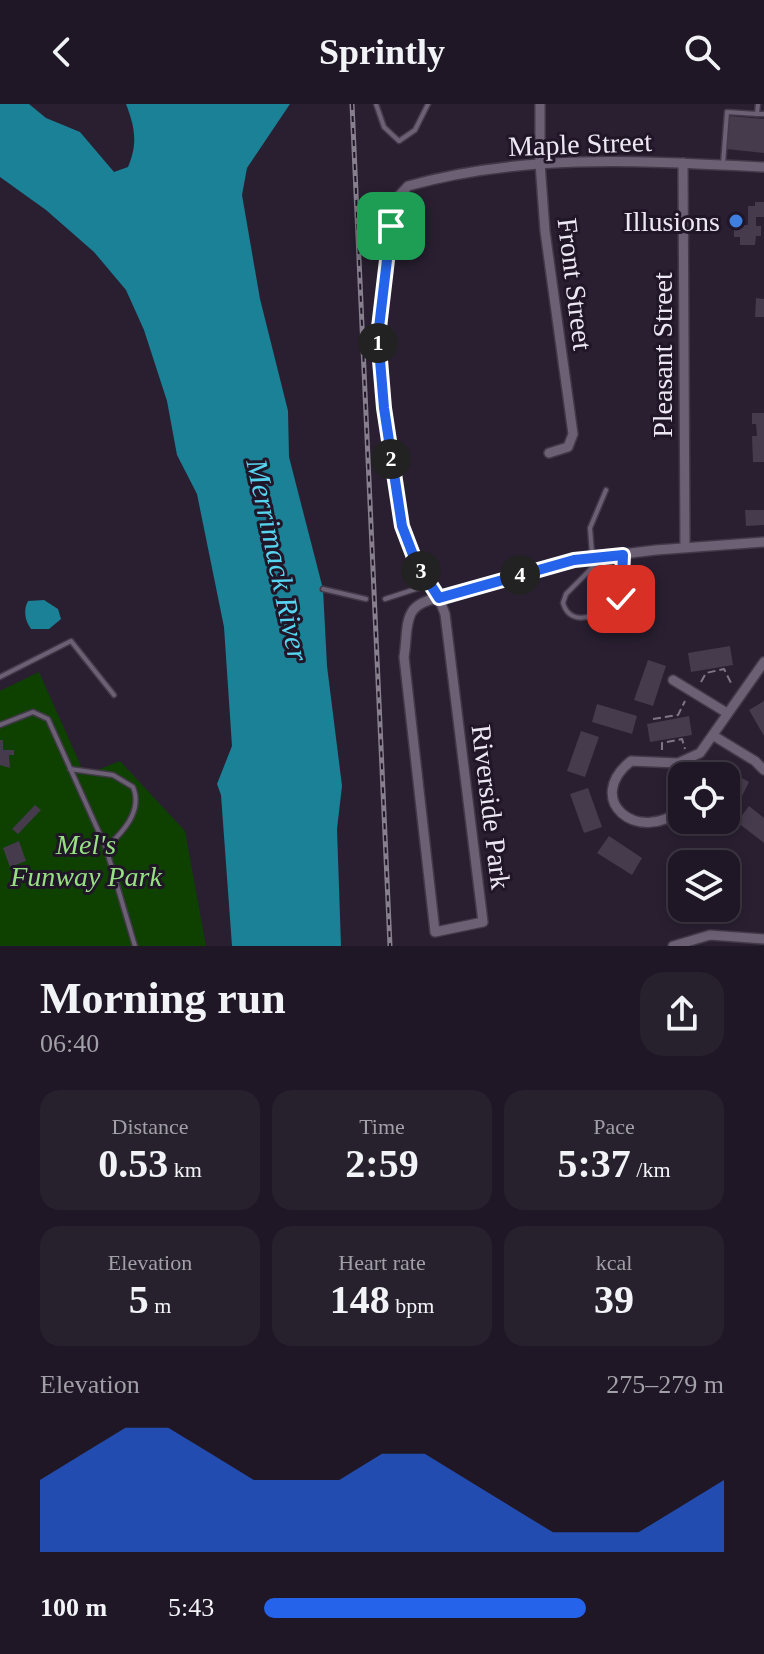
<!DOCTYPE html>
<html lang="en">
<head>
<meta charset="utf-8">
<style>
	:root { --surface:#1f1725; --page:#27202d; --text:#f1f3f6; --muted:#a19fa7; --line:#3c3642; --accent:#2563eb }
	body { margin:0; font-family:"Times New Roman",serif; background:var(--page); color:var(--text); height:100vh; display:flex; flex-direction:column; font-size:30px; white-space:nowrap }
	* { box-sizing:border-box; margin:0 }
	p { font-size:26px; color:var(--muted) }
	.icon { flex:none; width:44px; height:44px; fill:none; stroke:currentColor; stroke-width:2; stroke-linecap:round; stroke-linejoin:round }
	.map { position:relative; height:842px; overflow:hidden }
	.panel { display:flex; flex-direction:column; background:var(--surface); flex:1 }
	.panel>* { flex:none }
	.tools { position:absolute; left:668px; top:658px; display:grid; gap:16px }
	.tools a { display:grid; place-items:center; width:72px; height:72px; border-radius:16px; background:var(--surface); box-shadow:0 4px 12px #0003,0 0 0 2px var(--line); font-size:40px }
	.pin { position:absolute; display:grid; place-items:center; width:68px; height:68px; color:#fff; margin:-34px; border-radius:16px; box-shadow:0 4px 12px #0006 }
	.km { position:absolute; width:40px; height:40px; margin:-20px; border-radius:50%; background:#222; color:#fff; font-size:22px; line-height:40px; text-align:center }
	.round { display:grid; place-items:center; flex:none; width:84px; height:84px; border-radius:24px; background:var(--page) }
	.head { display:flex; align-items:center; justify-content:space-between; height:136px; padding:0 40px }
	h1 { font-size:44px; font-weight:800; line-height:60px }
	.metrics { display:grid; grid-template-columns:repeat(3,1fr); gap:12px; height:136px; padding:8px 40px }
	.metrics div { display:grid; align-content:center; border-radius:20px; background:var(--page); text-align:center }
	.metrics b { font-size:40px; font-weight:800 }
	.metrics small { font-size:22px; font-weight:400 }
	.metrics p { font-size:22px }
	.chart { height:224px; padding:16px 40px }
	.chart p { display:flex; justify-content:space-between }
	.chart svg { width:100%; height:144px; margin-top:8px; fill:var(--accent); opacity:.7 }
	ul { padding:0 40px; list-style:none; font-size:26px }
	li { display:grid; grid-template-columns:128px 96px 1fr; align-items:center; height:60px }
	li i { height:20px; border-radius:10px; background:var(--accent) }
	header { display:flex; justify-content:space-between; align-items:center; height:104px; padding:0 40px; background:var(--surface); font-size:36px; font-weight:800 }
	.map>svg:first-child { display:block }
	.green { fill:#0e4000 }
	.water { fill:#1b8196 }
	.building { fill:#463a4d }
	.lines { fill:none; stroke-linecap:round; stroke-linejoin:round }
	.lane-casing { stroke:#423948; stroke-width:7 }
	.street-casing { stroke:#423948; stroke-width:12 }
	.path { stroke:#7e7686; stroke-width:2; stroke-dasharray:8 4; stroke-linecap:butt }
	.lane { stroke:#6c6075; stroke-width:4 }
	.street { stroke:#6c6075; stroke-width:9 }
	.rail-casing { stroke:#877f8e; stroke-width:5 }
	.rail { stroke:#201627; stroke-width:2; stroke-dasharray:6; stroke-linecap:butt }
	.route-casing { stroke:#fff; stroke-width:16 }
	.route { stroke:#2563eb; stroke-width:10 }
	.shop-dot { fill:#3f7fe0; stroke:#201627; stroke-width:3 }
	.labels { text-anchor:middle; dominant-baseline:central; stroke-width:6; stroke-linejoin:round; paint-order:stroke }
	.street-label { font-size:28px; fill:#ede7f3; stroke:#201627 }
	.poi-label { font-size:28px; fill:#ede7f3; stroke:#201627; text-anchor:end }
	.park-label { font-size:28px; font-style:italic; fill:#96e083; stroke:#201627 }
	.water-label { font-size:30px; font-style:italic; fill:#56d4f0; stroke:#201627 }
</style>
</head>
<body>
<header><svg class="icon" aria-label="back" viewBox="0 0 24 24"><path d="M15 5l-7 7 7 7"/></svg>Sprintly<svg class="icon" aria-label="search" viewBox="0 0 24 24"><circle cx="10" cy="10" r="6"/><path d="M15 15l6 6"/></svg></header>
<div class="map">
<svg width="764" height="842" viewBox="0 0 764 842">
	<rect width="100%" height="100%" fill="#291f31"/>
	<!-- green -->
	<path class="green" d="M 39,568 L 85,671 L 120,657 L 185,727 L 206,842 L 0,842 L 0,587 Z"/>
	<!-- water -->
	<g class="water">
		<path d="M 0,0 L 29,0 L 46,14 L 80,28 L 114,68 L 128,63 C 138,40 135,23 126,0 L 290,0 L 247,64 L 242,91 L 260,195 L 288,307 L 289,353 L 323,485 L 327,562 L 342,682 L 337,725 L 341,842 L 232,842 L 221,691 L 217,680 L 232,642 L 224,523 L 197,390 L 177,351 L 167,297 L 144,226 L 126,186 L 94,148 L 46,106 L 0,73 Z"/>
		<path d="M 44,496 L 58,505 L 61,515 L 49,525 L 31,525 C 25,517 23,506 28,497 Z"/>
	</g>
	<!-- building -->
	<g class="building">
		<path d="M 729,12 L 764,15 L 764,49 L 726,45 Z"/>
		<path d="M 755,98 L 764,98 L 764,113 L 756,113 L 756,122 L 761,122 L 761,132 L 756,132 L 755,141 L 740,141 L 740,133 L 734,133 L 734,122 L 730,122 L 730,112 L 742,112 L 742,121 L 748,121 L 748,102 L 755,102 Z"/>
		<path d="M 756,194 L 764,195 L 764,213 L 755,213 Z"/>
		<path d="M 752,309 L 764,309 L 764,358 L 753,358 L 752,332 L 757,332 L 756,320 L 752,320 Z"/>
		<path d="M 745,406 L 764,406 L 764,421 L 746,422 Z"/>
		<path d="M 730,542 L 733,561 L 691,568 L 688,549 Z"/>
		<path d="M 648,556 L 666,562 L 653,602 L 634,596 Z"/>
		<path d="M 764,597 L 764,632 L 749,606 Z"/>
		<path d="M 597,600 L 637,612 L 632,630 L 592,618 Z"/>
		<path d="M 689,612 L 692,631 L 650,638 L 647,620 Z"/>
		<path d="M 581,627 L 599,633 L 585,673 L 567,667 Z"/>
		<path d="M 0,636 L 3,636 L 3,646 L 14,646 L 14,651 L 9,651 L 10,664 L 0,661 Z"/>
		<path d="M 712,657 L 749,678 L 740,696 L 726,688 L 726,672 L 704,672 Z"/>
		<path d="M 588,684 L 602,723 L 584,729 L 570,690 Z"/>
		<path d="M 35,701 L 41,706 L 18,730 L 12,725 Z"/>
		<path d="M 749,702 L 764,714 L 764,739 L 737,718 Z"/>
		<path d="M 609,732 L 642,754 L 632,771 L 597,749 Z"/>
		<path d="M 19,737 L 26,757 L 10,763 L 3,744 Z"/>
	</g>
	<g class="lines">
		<defs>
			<g id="lane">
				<path d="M 376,0 L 384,23 L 399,37 L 415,26 L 428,0"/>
				<path d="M 758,0 L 757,10 L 764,10"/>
				<path d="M 723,60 L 727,8 L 757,10"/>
				<path d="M 606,386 L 590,424 L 596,500 L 616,503 L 621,495 L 623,451"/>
				<path d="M 594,462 L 566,490 L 563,499 C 567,513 578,516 591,512 L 596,500"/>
				<path d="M 323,485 L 366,495"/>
				<path d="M 385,495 L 428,481"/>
				<path d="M 616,522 L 616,503"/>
				<path d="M 0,573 L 71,537 L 114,591"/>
				<path d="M 0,621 L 33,608 L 48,615 L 106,744 L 135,842"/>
				<path d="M 70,665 L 113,671 L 133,683 C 143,707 123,728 106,744"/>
			</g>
			<g id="street">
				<path d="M 540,0 L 540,59 L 545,127 L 573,330 L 568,343 L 549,349"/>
				<path d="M 683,59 L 685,443"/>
				<path d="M 764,63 C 645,57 524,49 408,82 L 396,95 L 391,122 L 378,259 L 402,422 L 415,456 L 439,494 L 574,456 L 656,446 L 764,438"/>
				<path d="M 439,494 L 445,510 L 483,818 L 435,828 L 404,553 C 409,521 401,500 439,494 Z"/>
				<path d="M 673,576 L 727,609"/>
				<path d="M 714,632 L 755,657 L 764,666"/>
				<path d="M 687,657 L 690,672"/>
				<path d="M 682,705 C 637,742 583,695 631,657 L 678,659 L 700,649 L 764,558"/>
				<path d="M 673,842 L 710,831 L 764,835"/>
			</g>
		</defs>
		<!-- lane casing -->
		<use href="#lane" class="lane-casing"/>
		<!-- street casing -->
		<use href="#street" class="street-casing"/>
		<!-- path -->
		<g class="path">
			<path d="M 701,578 L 706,569 L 724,565 L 731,579"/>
			<path d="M 653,615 L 678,611 L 685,597"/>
			<path d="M 662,646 L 662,639 L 682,635 L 685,645"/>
		</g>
		<!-- lane -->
		<use href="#lane" class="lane"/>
		<!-- street -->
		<use href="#street" class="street"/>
		<defs>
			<path id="rail" d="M 352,0 L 390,842"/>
		</defs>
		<!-- rail casing -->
		<use href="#rail" class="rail-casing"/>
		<!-- rail -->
		<use href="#rail" class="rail"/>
	</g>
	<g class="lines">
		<defs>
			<path id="route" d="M 391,122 L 378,232 L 384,304 L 402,422 L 415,456 L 439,494 L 574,456 L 623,451 L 621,495"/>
		</defs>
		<!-- route casing -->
		<use href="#route" class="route-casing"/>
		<!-- route -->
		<use href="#route" class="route"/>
	</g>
	<!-- markers -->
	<circle class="shop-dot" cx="736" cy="117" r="8"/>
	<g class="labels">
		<!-- street labels -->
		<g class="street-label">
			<text transform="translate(580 40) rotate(-2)">Maple Street</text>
			<text transform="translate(575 180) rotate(83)">Front Street</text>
			<text transform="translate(662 251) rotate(-90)">Pleasant Street</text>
			<text transform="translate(491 703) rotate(83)">Riverside Park</text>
		</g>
		<!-- poi labels -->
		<g class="poi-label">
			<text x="720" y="117">Illusions</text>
		</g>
		<!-- park labels -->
		<g class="park-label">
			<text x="86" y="740">Mel's<tspan x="86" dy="32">Funway Park</tspan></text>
		</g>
		<!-- water labels -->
		<g class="water-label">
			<text transform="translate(278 456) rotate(78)">Merrimack River</text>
		</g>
	</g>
</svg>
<div class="tools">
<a><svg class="icon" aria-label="locate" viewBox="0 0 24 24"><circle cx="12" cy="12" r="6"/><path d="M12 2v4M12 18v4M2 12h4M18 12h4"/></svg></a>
<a><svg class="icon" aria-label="layers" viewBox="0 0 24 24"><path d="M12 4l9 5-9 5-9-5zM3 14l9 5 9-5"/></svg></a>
</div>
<div class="pin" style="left:391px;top:122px;background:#1e9e55"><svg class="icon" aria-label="arrive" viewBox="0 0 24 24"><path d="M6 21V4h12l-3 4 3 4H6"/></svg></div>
<div class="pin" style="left:621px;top:495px;background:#d93025"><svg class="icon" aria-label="check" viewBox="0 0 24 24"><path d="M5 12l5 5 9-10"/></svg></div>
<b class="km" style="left:378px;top:239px">1</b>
<b class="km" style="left:391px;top:355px">2</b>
<b class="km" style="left:421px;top:467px">3</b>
<b class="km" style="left:520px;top:471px">4</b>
</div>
<section class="panel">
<div class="head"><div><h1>Morning run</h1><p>06:40</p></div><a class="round"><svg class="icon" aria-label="share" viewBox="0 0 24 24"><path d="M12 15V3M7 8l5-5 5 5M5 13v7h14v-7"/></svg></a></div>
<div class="metrics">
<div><p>Distance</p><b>0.53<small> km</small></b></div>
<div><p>Time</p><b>2:59</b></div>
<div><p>Pace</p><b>5:37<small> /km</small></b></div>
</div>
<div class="metrics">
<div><p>Elevation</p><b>5<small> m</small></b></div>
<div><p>Heart rate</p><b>148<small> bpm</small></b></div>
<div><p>kcal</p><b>39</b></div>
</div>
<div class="chart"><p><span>Elevation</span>275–279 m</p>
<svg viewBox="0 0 160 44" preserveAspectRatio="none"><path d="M0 44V22L10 14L20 6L30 6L40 14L50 22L60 22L70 22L80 14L90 14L100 22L110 30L120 38L130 38L140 38L150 30L160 22V44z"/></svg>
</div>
<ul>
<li><b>100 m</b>5:43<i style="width:70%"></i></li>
</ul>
</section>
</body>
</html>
